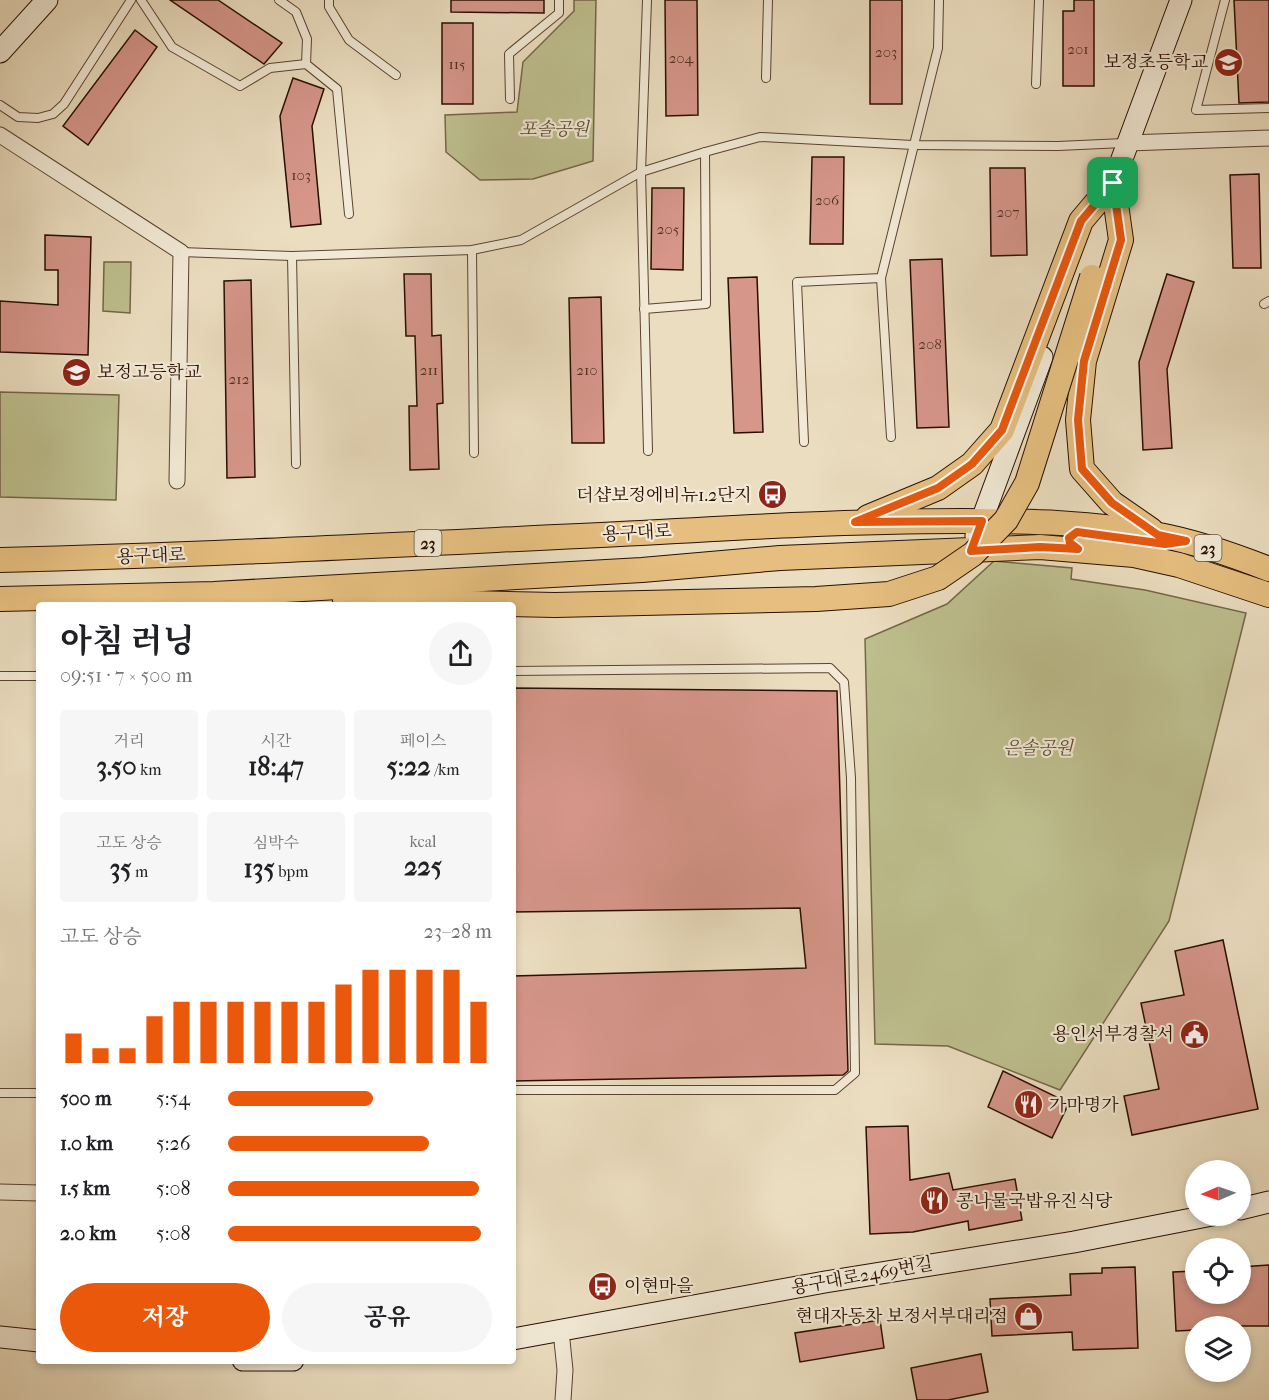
<!DOCTYPE html>
<html lang="ko">
<head>
<meta charset="utf-8">
<style>
	:root { --surface:#fff; --page:#f6f6f6; --text:#202124; --muted:#757577; --accent:#ea580c }
	body { margin:0; font-family:"IM FELL French Canon","Noto Serif KR",serif; background:var(--page); color:var(--text); height:100vh; display:flex; flex-direction:column; font-size:22px; white-space:nowrap }
	* { box-sizing:border-box; margin:0 }
	p { font-size:20px; color:var(--muted) }
	.icon { flex:none; width:33px; height:33px; fill:none; stroke:currentColor; stroke-width:2; stroke-linecap:round; stroke-linejoin:round }
	.map { position:relative; flex:1; overflow:hidden }
	.sheet { position:absolute; left:36px; top:602px; width:480px; height:762px; display:flex; flex-direction:column; background:var(--surface); border-radius:6px; box-shadow:0 3px 9px #0003 }
	.sheet>* { flex:none }
	.needle { width:39px; rotate:268deg }
	.tools { position:absolute; left:1185px; top:1160px; display:grid; gap:12px }
	.tools a { display:grid; place-items:center; width:66px; height:66px; border-radius:50%; background:var(--surface); box-shadow:0 3px 9px #0003; font-size:30px }
	.pin { position:absolute; display:grid; place-items:center; width:51px; height:51px; color:#fff; margin:-26px; border-radius:12px; box-shadow:0 3px 9px #0006 }
	.round { display:grid; place-items:center; flex:none; width:63px; height:63px; border-radius:32px; background:var(--page) }
	.head { display:flex; align-items:center; justify-content:space-between; height:102px; padding:0 24px }
	h1 { font-size:33px; font-weight:700; line-height:45px }
	.figures { display:grid; grid-template-columns:repeat(3,1fr); gap:9px; height:102px; padding:6px 24px }
	.figures div { display:grid; align-content:center; border-radius:6px; background:var(--page); text-align:center }
	.figures b { font-size:26px; font-weight:700 }
	.figures small { font-size:16px; font-weight:400 }
	.figures p { font-size:16px }
	.chart { height:168px; padding:12px 24px }
	.chart p { display:flex; justify-content:space-between }
	.chart svg { width:100%; height:108px; margin-top:6px; stroke:var(--accent); stroke-width:6 }
	.action { display:flex; gap:12px; margin-top:auto; padding:12px 24px }
	.action a { flex:1; height:69px; border-radius:36px; background:var(--accent); color:#fff; font-size:24px; font-weight:700; line-height:69px; text-align:center }
	.action a+a { background:var(--page); color:var(--text) }
	ul { padding:0 24px; list-style:none; font-size:20px }
	li { display:grid; grid-template-columns:96px 72px 1fr; align-items:center; height:45px }
	li i { height:15px; border-radius:8px; background:var(--accent) }
	.map>svg:first-child { display:block }
	.green { fill:#bebf8e; stroke:#746647; stroke-width:1.5 }
	.building { fill:#d6968a; stroke:#290e00; stroke-width:1.5 }
	.lines { fill:none; stroke-linecap:round; stroke-linejoin:round }
	.lane-casing { stroke:#5a4230; stroke-width:10 }
	.street-casing { stroke:#5a4230; stroke-width:17 }
	.secondary-casing { stroke:#290e00; stroke-width:23 }
	.primary-casing { stroke:#290e00; stroke-width:26 }
	.lane { stroke:#f2ead6; stroke-width:8 }
	.street { stroke:#f2ead6; stroke-width:15 }
	.secondary { stroke:#f2ead6; stroke-width:21 }
	.primary { stroke:#e6bf80; stroke-width:24 }
	.primary-bridge-casing { stroke:#290e00; stroke-width:26; stroke-linecap:butt }
	.primary-bridge { stroke:#e6bf80; stroke-width:24 }
	.route-casing { stroke:#fff; stroke-width:12 }
	.route { stroke:#ea580c; stroke-width:8 }
	.labels { text-anchor:middle; dominant-baseline:central; stroke-width:4.5; stroke-linejoin:round; paint-order:stroke }
	.number-label { font-size:15px; fill:#543022 }
	.shield { fill:#f2ead6; stroke:#655040; stroke-width:1.5 }
	.shield-label { font-size:16px; font-weight:bold; fill:#290e00 }
	.poi-label { font-size:18px; fill:#290e00; stroke:#f2ead6; text-anchor:end }
	.park-label { font-size:18px; font-style:italic; fill:#5d4c32; stroke:#f2ead6 }
	.street-label { font-size:18px; fill:#290e00; stroke:#f2ead6 }
</style>
</head>
<body>
<div class="map">
<svg width="1269" height="1400" viewBox="0 0 1269 1400">
	<rect width="100%" height="100%" fill="#ebdec0"/>
	<filter id="stains"><feTurbulence type="fractalNoise" baseFrequency=".00333" numOctaves="4"/><feColorMatrix values="0 0 0 0 .2 0 0 0 0 .09 0 0 0 0 .02 0 0 0 .5 -.17"/></filter>
	<radialGradient id="worn" r=".72"><stop offset=".6" stop-color="#630" stop-opacity="0"/><stop offset="1" stop-color="#630" stop-opacity=".3"/></radialGradient>
	<!-- green -->
	<g class="green">
		<path d="M 574,0 L 596,0 L 593,161 L 533,179 L 480,180 L 446,152 L 445,115 L 517,112 L 523,62 L 574,11 Z"/>
		<path d="M 104,262 L 131,262 L 130,313 L 103,311 Z"/>
		<path d="M 0,392 L 119,395 L 116,500 L 0,497 Z"/>
		<path d="M 994,561 L 1072,568 L 1071,579 L 1145,590 L 1246,613 L 1169,921 L 1060,1090 L 948,1046 L 875,1044 L 865,639 L 947,604 Z"/>
	</g>
	<!-- building -->
	<g class="building">
		<path d="M 170,0 L 218,0 L 282,43 L 264,64 Z"/>
		<path d="M 451,0 L 544,0 L 544,13 L 451,12 Z"/>
		<path d="M 665,0 L 697,0 L 698,115 L 666,116 Z"/>
		<rect x="870" y="0" width="32" height="104"/>
		<path d="M 1074,0 L 1094,0 L 1094,86 L 1063,86 L 1063,11 L 1074,11 Z"/>
		<path d="M 1234,0 L 1269,0 L 1269,102 L 1239,103 Z"/>
		<rect x="442" y="23" width="31" height="81"/>
		<path d="M 135,30 L 157,47 L 88,145 L 63,126 Z"/>
		<path d="M 293,78 L 324,89 L 312,126 L 321,224 L 291,227 L 280,116 Z"/>
		<path d="M 812,157 L 844,157 L 843,244 L 810,244 Z"/>
		<path d="M 990,168 L 1025,168 L 1027,255 L 991,256 Z"/>
		<path d="M 1259,174 L 1261,268 L 1233,268 L 1230,175 Z"/>
		<path d="M 652,188 L 684,188 L 683,270 L 651,269 Z"/>
		<path d="M 45,235 L 91,237 L 88,355 L 0,352 L 0,301 L 58,305 L 58,270 L 45,270 Z"/>
		<path d="M 942,259 L 949,427 L 917,428 L 910,260 Z"/>
		<path d="M 404,274 L 431,274 L 432,336 L 441,335 L 443,403 L 437,404 L 439,469 L 410,470 L 409,406 L 417,406 L 415,336 L 406,336 Z"/>
		<path d="M 1167,274 L 1194,282 L 1167,369 L 1172,448 L 1143,450 L 1139,362 Z"/>
		<path d="M 757,277 L 763,432 L 734,433 L 728,278 Z"/>
		<path d="M 251,280 L 255,477 L 227,478 L 224,281 Z"/>
		<path d="M 601,297 L 604,443 L 572,443 L 569,298 Z"/>
		<path d="M 513,688 L 837,691 L 848,1071 L 843,1075 L 513,1081 L 513,976 L 806,968 L 800,908 L 513,912 Z"/>
		<path d="M 1223,940 L 1258,1109 L 1132,1135 L 1124,1096 L 1159,1089 L 1141,1003 L 1184,995 L 1175,951 Z"/>
		<path d="M 1003,1071 L 1069,1103 L 1052,1138 L 988,1107 Z"/>
		<path d="M 908,1126 L 910,1180 L 949,1173 L 953,1190 L 1015,1179 L 1022,1220 L 969,1230 L 968,1221 L 913,1232 L 870,1234 L 866,1127 Z"/>
		<path d="M 1269,1265 L 1269,1326 L 1196,1326 L 1196,1330 L 1176,1331 L 1173,1272 L 1196,1271 L 1196,1293 L 1240,1293 L 1240,1267 Z"/>
		<path d="M 1135,1267 L 1138,1348 L 1073,1350 L 1072,1332 L 992,1336 L 990,1299 L 1071,1295 L 1070,1274 L 1102,1273 L 1102,1268 Z"/>
		<path d="M 880,1320 L 884,1348 L 800,1362 L 795,1333 Z"/>
		<path d="M 981,1354 L 988,1392 L 948,1400 L 917,1400 L 911,1368 Z"/>
	</g>
	<g class="lines">
		<defs>
			<g id="lane">
				<path d="M 141,0 L 172,47 L 240,86 L 270,68 L 306,64 L 337,89 L 349,214"/>
				<path d="M 279,0 L 296,12 L 307,39 L 306,64"/>
				<path d="M 329,0 L 329,7 L 349,40 L 396,75"/>
				<path d="M 647,0 L 641,172 L 648,451"/>
				<path d="M 1225,0 L 1196,110 L 1269,108"/>
				<path d="M 766,78 L 768,0"/>
				<path d="M 1036,84 L 1039,0"/>
				<path d="M 510,99 L 509,54 L 559,13 L 559,0"/>
				<path d="M 0,105 L 18,117 L 38,118 L 53,114 L 64,104 L 131,0"/>
				<path d="M 472,250 L 474,453"/>
				<path d="M 181,252 L 292,256 L 472,250 L 521,240 L 641,172 L 705,152 L 760,137 L 913,145 L 1058,146 L 1124,143"/>
				<path d="M 292,256 L 296,464"/>
				<path d="M 881,278 L 891,437"/>
				<path d="M 1264,304 L 1269,301"/>
				<path d="M 644,309 L 706,304 L 705,152"/>
				<path d="M 804,442 L 797,282 L 881,278 L 938,48 L 939,0"/>
				<path d="M 513,671 L 830,668 L 844,682 L 851,778 L 855,1073 L 835,1090 L 513,1090"/>
				<path d="M 0,676 L 39,676"/>
				<path d="M 0,1093 L 39,1093"/>
			</g>
			<g id="street">
				<path d="M 0,135 L 181,252 L 177,481"/>
				<path d="M 1128,143 L 1269,138"/>
				<path d="M 0,1192 L 39,1193"/>
				<path d="M 561,1331 L 565,1370 L 563,1400"/>
			</g>
			<g id="secondary">
				<path d="M 0,52 L 47,0"/>
				<path d="M 1106,197 L 1113,183 L 1181,0"/>
				<path d="M 976,536 L 1042,357"/>
				<path d="M 1240,1209 L 1269,1202"/>
				<path d="M 0,1337 L 39,1341"/>
				<path d="M 513,1339 L 825,1282 L 1074,1242 L 1212,1215"/>
				<path d="M 243,1360 L 293,1360"/>
			</g>
			<g id="primary">
				<path d="M 1113,183 L 1121,240 L 1084,361 L 1078,420 L 1082,469 L 1112,503 L 1151,530"/>
				<path d="M 868,517 L 938,488 L 972,464 L 1002,430 L 1081,221 L 1113,183"/>
				<path d="M 0,560 C 214,555 427,543 641,533 C 747,527 854,521 961,521 C 1027,521 1094,522 1159,535 C 1197,542 1233,555 1269,569"/>
				<path d="M 0,599 L 214,594 L 642,570 L 780,558 L 1040,547 L 1134,555 L 1179,565 L 1269,595"/>
				<path d="M 345,600 L 555,605"/>
			</g>
		</defs>
		<!-- lane casing -->
		<use href="#lane" class="lane-casing"/>
		<!-- street casing -->
		<use href="#street" class="street-casing"/>
		<!-- secondary casing -->
		<use href="#secondary" class="secondary-casing"/>
		<!-- primary casing -->
		<use href="#primary" class="primary-casing"/>
		<!-- lane -->
		<use href="#lane" class="lane"/>
		<!-- street -->
		<use href="#street" class="street"/>
		<!-- secondary -->
		<use href="#secondary" class="secondary"/>
		<!-- primary -->
		<use href="#primary" class="primary"/>
		<defs>
			<path id="primary-bridge" d="M 555,605 L 816,599 L 889,594 L 938,578 L 973,554 L 1006,520 L 1027,483 L 1092,277"/>
		</defs>
		<!-- primary-bridge casing -->
		<use href="#primary-bridge" class="primary-bridge-casing"/>
		<!-- primary-bridge -->
		<use href="#primary-bridge" class="primary-bridge"/>
	</g>
	<g class="lines">
		<defs>
			<path id="route" d="M 1113,183 L 1121,240 L 1084,361 L 1078,420 L 1082,469 L 1112,503 L 1158,535 L 1186,541 L 1165,544 L 1077,532 L 1069,538 L 1070,543 L 1078,549 L 1040,547 L 971,551 L 982,521 L 855,522 L 938,488 L 972,464 L 1002,430 L 1081,221 Z"/>
		</defs>
		<!-- route casing -->
		<use href="#route" class="route-casing"/>
		<!-- route -->
		<use href="#route" class="route"/>
	</g>
	<!-- icons -->
	<defs>
		<symbol id="school-disc" viewBox="-11 -11 22 22"><circle r="9.5" fill="#8f2418" stroke="#f2ead6"/><path d="M0-5L7-2L0 1L-7-2ZM-4 1L0 2.5L4 1V4Q0 6-4 4Z" fill="#fff"/></symbol>
		<symbol id="bus-disc" viewBox="-11 -11 22 22"><circle r="9.5" fill="#8f2418" stroke="#f2ead6"/><path d="M-5-6H5V4H4V6H2V4H-2V6H-4V4H-5ZM-3.5-4V0h7V-4ZM-3.5 1.2v1.5H-2V1.2ZM2 1.2v1.5H3.5V1.2Z" fill="#fff"/></symbol>
		<symbol id="civic-disc" viewBox="-11 -11 22 22"><circle r="9.5" fill="#8f2418" stroke="#f2ead6"/><path d="M-.6-6.5H3V-4.5H.6V-3L4-1V1h2V6H-6V1h2V-1L-.6-3ZM-1.2 2.5V6h2.4V2.5Z" fill="#fff"/></symbol>
		<symbol id="restaurant-disc" viewBox="-11 -11 22 22"><circle r="9.5" fill="#8f2418" stroke="#f2ead6"/><path d="M-5-6h1v4h1v-4h1v4h1v-4h1v5L-1.5 .5V6h-2V.5L-5-1ZM5-6V6H3V1.5H1.5Q1.5-4 5-6Z" fill="#fff"/></symbol>
		<symbol id="shop-disc" viewBox="-11 -11 22 22"><circle r="9.5" fill="#8f2418" stroke="#f2ead6"/><path d="M-5-2.5h2.3a2.7 3.5 0 0 1 5.4 0H5L5.5 6h-11ZM-1.5-2.5h3a1.5 2.3 0 0 0-3 0Z" fill="#fff"/></symbol>
	</defs>
	<g fill-rule="evenodd">
		<use href="#school-disc" x="1212" y="46" width="33" height="33"/>
		<use href="#school-disc" x="60" y="356" width="33" height="33"/>
		<use href="#bus-disc" x="756" y="478" width="33" height="33"/>
		<use href="#civic-disc" x="1178" y="1018" width="33" height="33"/>
		<use href="#restaurant-disc" x="1012" y="1088" width="33" height="33"/>
		<use href="#restaurant-disc" x="918" y="1184" width="33" height="33"/>
		<use href="#bus-disc" x="586" y="1270" width="33" height="33"/>
		<use href="#shop-disc" x="1012" y="1300" width="33" height="33"/>
	</g>
	<g class="labels">
		<!-- number labels -->
		<g class="number-label">
			<text x="1078" y="49">201</text>
			<text x="886" y="52">203</text>
			<text x="681" y="58">204</text>
			<text x="457" y="64">115</text>
			<text x="301" y="175">103</text>
			<text x="827" y="200">206</text>
			<text x="1008" y="212">207</text>
			<text x="668" y="229">205</text>
			<text x="930" y="344">208</text>
			<text x="429" y="370">211</text>
			<text x="587" y="370">210</text>
			<text x="239" y="379">212</text>
		</g>
		<!-- shield labels -->
		<g class="shield">
			<rect x="414.5" y="530" width="27" height="26" rx="4.5"/>
			<rect x="1194.5" y="535" width="27" height="26" rx="4.5"/>
		</g>
		<g class="shield-label">
			<text x="428" y="543">23</text>
			<text x="1208" y="548">23</text>
		</g>
		<!-- poi labels -->
		<g class="poi-label">
			<text x="1208" y="62">보정초등학교</text>
			<text x="97" y="372" text-anchor="start">보정고등학교</text>
			<text x="752" y="495">더샵보정에비뉴1.2단지</text>
			<text x="1174" y="1034">용인서부경찰서</text>
			<text x="1049" y="1105" text-anchor="start">가마명가</text>
			<text x="956" y="1201" text-anchor="start">콩나물국밥유진식당</text>
			<text x="624" y="1286" text-anchor="start">이현마을</text>
			<text x="1008" y="1316">현대자동차 보정서부대리점</text>
		</g>
		<!-- park labels -->
		<g class="park-label">
			<text x="554" y="129">포솔공원</text>
			<text x="1038" y="748">은솔공원</text>
		</g>
		<!-- street labels -->
		<g class="street-label">
			<text transform="translate(637 533) rotate(-3)">용구대로</text>
			<text transform="translate(151 556) rotate(-2)">용구대로</text>
			<text transform="translate(862 1276) rotate(-10)">용구대로2469번길</text>
		</g>
	</g>
	<rect width="100%" height="100%" filter="url(#stains)"/>
	<rect width="100%" height="100%" fill="url(#worn)"/>
</svg>
<div class="tools">
<a><svg class="needle" viewBox="-14 -14 28 28"><path d="M0-13l5 13h-10z" fill="#e53935"/><path d="M0 13l5-13h-10z" fill="#757577"/></svg></a>
<a><svg class="icon" aria-label="locate" viewBox="0 0 24 24"><circle cx="12" cy="12" r="6"/><path d="M12 2v4M12 18v4M2 12h4M18 12h4"/></svg></a>
<a><svg class="icon" aria-label="layers" viewBox="0 0 24 24"><path d="M12 4l9 5-9 5-9-5zM3 14l9 5 9-5"/></svg></a>
</div>
<div class="pin" style="left:1113px;top:183px;background:#1e9e55"><svg class="icon" aria-label="arrive" viewBox="0 0 24 24"><path d="M6 21V4h12l-3 4 3 4H6"/></svg></div>
<section class="sheet">
<div class="head"><div><h1>아침 러닝</h1><p>09:51 · 7 × 500 m</p></div><a class="round"><svg class="icon" aria-label="share" viewBox="0 0 24 24"><path d="M12 15V3M7 8l5-5 5 5M5 13v7h14v-7"/></svg></a></div>
<div class="figures">
<div><p>거리</p><b>3.50<small> km</small></b></div>
<div><p>시간</p><b>18:47</b></div>
<div><p>페이스</p><b>5:22<small> /km</small></b></div>
</div>
<div class="figures">
<div><p>고도 상승</p><b>35<small> m</small></b></div>
<div><p>심박수</p><b>135<small> bpm</small></b></div>
<div><p>kcal</p><b>225</b></div>
</div>
<div class="chart"><p><span>고도 상승</span>23–28 m</p>
<svg viewBox="0 0 160 44" preserveAspectRatio="none"><path d="M5 44V32M15 44V38M25 44V38M35 44V25M45 44V19M55 44V19M65 44V19M75 44V19M85 44V19M95 44V19M105 44V12M115 44V6M125 44V6M135 44V6M145 44V6M155 44V19"/></svg>
</div>
<ul>
<li><b>500 m</b>5:54<i style="width:55%"></i></li>
<li><b>1.0 km</b>5:26<i style="width:76%"></i></li>
<li><b>1.5 km</b>5:08<i style="width:95%"></i></li>
<li><b>2.0 km</b>5:08<i style="width:96%"></i></li>
</ul>
<div class="action"><a>저장</a><a>공유</a></div>
</section>
</div>
</body>
</html>
